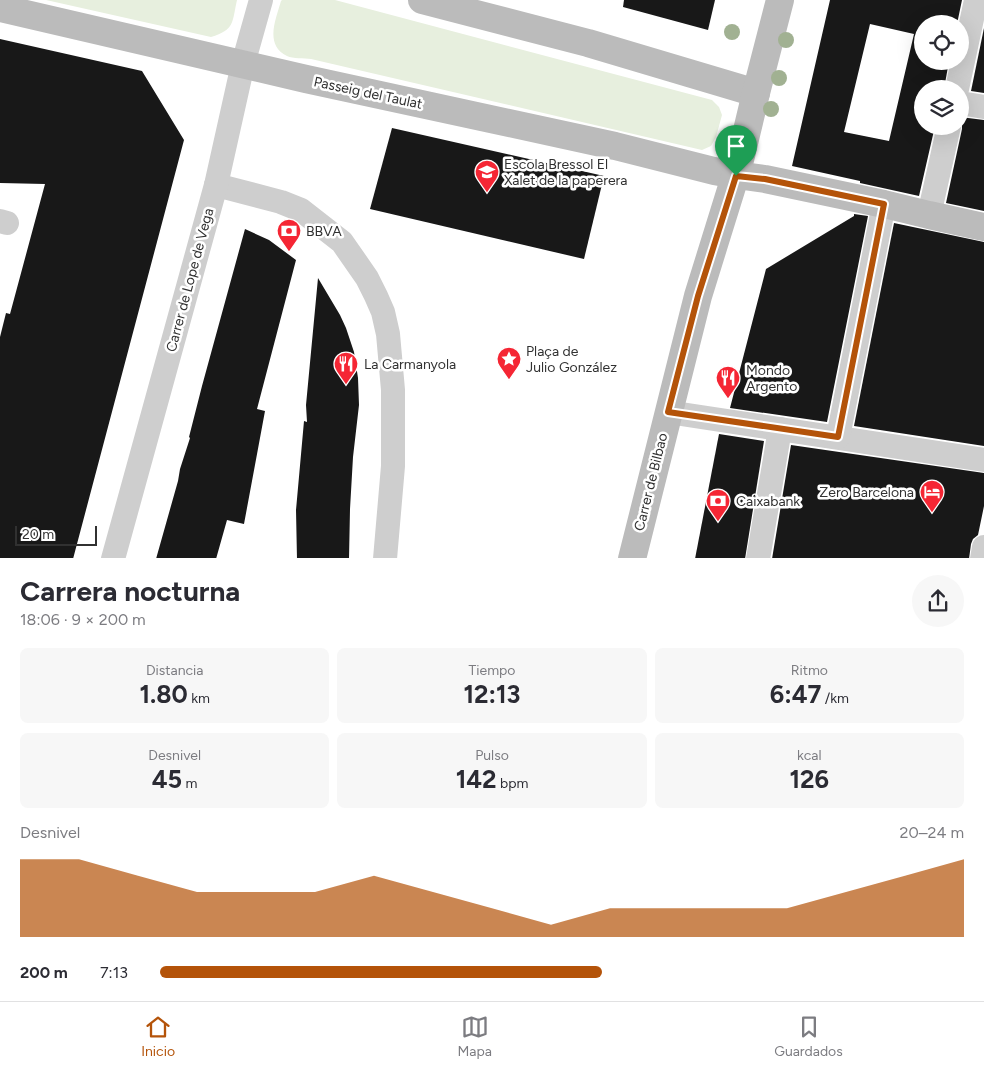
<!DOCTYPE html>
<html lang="es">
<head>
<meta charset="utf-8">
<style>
	:root { --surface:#fff; --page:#f7f7f7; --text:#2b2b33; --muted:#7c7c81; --line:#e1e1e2; --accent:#b45309 }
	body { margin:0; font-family:Figtree,sans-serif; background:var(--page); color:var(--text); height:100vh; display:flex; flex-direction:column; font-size:19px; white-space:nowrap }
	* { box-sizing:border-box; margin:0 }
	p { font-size:16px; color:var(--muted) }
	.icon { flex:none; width:28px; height:28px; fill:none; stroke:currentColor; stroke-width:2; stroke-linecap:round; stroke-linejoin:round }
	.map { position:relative; height:558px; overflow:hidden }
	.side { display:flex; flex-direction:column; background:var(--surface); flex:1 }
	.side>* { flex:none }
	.buttons { position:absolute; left:914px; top:15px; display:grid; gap:10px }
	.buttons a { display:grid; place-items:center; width:55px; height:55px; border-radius:50%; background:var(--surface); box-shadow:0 5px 20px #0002; font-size:25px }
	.scale { position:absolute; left:15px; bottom:12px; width:82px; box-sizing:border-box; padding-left:5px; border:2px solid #313131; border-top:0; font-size:14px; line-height:18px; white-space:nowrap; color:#313131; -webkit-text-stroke:4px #fff; paint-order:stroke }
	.pin { position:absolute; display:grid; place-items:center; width:42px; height:42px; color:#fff; margin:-51px -21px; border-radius:50% 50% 50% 0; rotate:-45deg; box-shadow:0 0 5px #0007 }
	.pin .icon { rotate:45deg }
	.round { display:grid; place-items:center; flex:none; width:52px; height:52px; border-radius:26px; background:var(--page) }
	.overview { display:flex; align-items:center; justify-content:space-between; height:85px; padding:0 20px }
	h1 { font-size:28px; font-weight:700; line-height:38px }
	.metrics { display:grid; grid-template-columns:repeat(3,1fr); gap:8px; height:85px; padding:5px 20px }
	.metrics div { display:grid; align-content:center; border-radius:8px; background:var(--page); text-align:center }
	.metrics b { font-size:25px; font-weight:700 }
	.metrics small { font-size:14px; font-weight:400 }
	.metrics p { font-size:14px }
	.chart { height:140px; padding:10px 20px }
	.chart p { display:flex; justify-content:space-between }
	.chart svg { width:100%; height:90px; margin-top:5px; fill:var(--accent); opacity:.7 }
	ul { padding:0 20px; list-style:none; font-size:16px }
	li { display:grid; grid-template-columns:80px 60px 1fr; align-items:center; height:38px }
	li i { height:12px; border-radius:6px; background:var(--accent) }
	.tab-bar { display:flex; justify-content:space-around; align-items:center; height:70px; border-top:1px solid var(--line); background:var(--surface); font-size:14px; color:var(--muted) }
	.tab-bar a { display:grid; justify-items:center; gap:2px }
	.tab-bar .current { color:var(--accent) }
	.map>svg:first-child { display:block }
	.green { fill:#e7efde }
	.building { fill:#181818; fill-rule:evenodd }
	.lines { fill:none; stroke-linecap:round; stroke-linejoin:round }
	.street { stroke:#cecece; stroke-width:24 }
	.secondary { stroke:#bbb; stroke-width:28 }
	.tree { fill:#a1b192 }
	.route-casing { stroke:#fff; stroke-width:10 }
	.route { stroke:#b45309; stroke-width:6 }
	.labels { text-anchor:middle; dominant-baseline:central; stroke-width:5; stroke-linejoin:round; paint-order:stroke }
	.street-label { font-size:14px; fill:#313131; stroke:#fff }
	.poi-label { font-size:14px; fill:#313131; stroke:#fff; text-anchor:start }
</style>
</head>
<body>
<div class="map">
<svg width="984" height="559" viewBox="0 0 984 559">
	<rect width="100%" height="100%" fill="#fff"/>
	<!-- green -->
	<g class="green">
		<path d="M 46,0 L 237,0 C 232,22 235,30 211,37 Z"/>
		<path d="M 282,0 L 335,0 L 712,100 L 719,107 L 722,115 L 716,137 L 711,146 L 702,150 L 311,59 C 304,58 293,59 287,56 C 264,45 276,19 281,1 Z"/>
	</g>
	<!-- building -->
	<g class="building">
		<path d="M 624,0 L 715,0 L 708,30 L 623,7 Z"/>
		<path d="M 830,0 L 962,0 L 957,24 L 922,24 L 922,61 L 949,61 L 944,89 L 922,89 L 922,126 L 935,126 L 919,196 L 860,183 L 860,181 L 792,166 ZM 870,24 L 914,34 L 889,141 L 844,132 Z"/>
		<path d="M 984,28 L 984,93 L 971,91 Z"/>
		<path d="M 0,39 L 142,71 L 184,140 L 73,559 L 0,559 L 0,337 L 6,313 L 10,314 L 45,184 L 0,183 Z"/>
		<path d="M 960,117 L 984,120 L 984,211 L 946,203 L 962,129 L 962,122 Z"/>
		<path d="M 392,128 L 604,176 L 584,259 L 370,209 Z"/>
		<path d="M 854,214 L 868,216 L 827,422 L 730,408 L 766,269 L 854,216 Z"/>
		<path d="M 894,223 L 984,242 L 984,446 L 854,426 Z"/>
		<path d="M 245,229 L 269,240 L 296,260 L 257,409 L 265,411 L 244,524 L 227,520 L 216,559 L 156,559 L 178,481 L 180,469 L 190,438 L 189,437 L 202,386 Z"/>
		<path d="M 318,278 L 340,315 L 346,328 L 354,352 L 358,378 L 359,405 L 353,457 L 350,509 L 349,559 L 297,559 L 296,510 L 304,421 L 307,422 L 306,405 Z"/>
		<path d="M 719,434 L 764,441 L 745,559 L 695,559 Z"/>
		<path d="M 791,445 L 984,473 L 984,506 L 978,535 L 973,539 L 971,544 L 969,559 L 772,559 Z"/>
	</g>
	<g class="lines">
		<!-- street -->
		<g class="street">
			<path d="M 957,89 L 976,0"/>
			<path d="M 960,103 L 984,107"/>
			<path d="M 216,185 L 281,202 L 301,210 L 342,242 L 367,278 L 376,296 L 383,312 L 388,334 L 393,390 L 393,466 L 385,559"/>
			<path d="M 929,215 L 949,126"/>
			<path d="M 0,221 L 7,223"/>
			<path d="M 668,412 L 984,460"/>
			<path d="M 838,437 L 884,204"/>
			<path d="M 113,559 L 216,185 L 243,64 L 261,0"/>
			<path d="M 758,559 L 780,429"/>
			<path d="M 982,559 L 984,547"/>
		</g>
		<!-- secondary -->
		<g class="secondary">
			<path d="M 422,0 L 588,43 L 756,93"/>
			<path d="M 0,8 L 306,79 L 615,146 L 714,171 L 736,175 L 765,179 L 884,204 L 929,215 L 984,227"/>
			<path d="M 632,559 L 698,296 L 739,164 L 756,93 L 780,0"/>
		</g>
	</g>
	<!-- trees -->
	<g class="tree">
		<circle cx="732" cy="32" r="8"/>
		<circle cx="786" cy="40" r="8"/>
		<circle cx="779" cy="78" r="8"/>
		<circle cx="771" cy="109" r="8"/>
	</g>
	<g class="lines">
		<defs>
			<path id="route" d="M 736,176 L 765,179 L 884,204 L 838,437 L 668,412 L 698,296 Z"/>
		</defs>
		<!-- route casing -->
		<use href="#route" class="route-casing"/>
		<!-- route -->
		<use href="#route" class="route"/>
	</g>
	<!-- icons -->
	<defs>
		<symbol id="school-pin" viewBox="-11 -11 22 30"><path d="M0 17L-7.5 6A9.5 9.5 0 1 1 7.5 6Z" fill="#f52634" stroke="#fff"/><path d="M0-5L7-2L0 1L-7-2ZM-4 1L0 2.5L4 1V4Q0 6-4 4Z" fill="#fff"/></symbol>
		<symbol id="bank-pin" viewBox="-11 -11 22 30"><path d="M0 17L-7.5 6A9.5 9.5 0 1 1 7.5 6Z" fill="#f52634" stroke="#fff"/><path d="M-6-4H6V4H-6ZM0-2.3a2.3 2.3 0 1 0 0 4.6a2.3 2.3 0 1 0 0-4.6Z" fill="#fff"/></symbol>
		<symbol id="sight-pin" viewBox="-11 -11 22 30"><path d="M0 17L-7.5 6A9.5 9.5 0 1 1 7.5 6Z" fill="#f52634" stroke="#fff"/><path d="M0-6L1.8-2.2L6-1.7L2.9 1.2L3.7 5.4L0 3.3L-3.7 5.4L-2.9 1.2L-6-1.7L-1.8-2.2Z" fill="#fff"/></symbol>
		<symbol id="restaurant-pin" viewBox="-11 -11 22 30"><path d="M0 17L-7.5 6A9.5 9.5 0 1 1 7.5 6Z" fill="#f52634" stroke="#fff"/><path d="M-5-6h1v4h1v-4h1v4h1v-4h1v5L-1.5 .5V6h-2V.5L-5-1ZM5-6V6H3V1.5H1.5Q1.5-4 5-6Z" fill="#fff"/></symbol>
		<symbol id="hotel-pin" viewBox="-11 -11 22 30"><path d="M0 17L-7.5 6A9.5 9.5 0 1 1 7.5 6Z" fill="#f52634" stroke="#fff"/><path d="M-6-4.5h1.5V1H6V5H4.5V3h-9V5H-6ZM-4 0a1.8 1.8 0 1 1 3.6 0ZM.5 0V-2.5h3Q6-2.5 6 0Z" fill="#fff"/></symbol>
	</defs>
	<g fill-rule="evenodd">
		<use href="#school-pin" x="473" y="158" width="28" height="38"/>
		<use href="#bank-pin" x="275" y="217" width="28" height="38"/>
		<use href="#sight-pin" x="495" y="345" width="28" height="38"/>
		<use href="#restaurant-pin" x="332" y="350" width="28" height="38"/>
		<use href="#restaurant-pin" x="714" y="364" width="28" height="38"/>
		<use href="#hotel-pin" x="918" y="478" width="28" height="38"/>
		<use href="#bank-pin" x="704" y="487" width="28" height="38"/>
	</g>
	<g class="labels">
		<!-- street labels -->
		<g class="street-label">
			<text transform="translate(368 93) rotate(12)">Passeig del Taulat</text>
			<text transform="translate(190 280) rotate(-75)">Carrer de Lope de Vega</text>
			<text transform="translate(651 482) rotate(-76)">Carrer de Bilbao</text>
		</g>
		<!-- poi labels -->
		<g class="poi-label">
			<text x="504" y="164">Escola Bressol El<tspan x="504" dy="16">Xalet de la paperera</tspan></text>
			<text x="306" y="231">BBVA</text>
			<text x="526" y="351">Plaça de<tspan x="526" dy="16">Julio González</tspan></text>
			<text x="364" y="364">La Carmanyola</text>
			<text x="746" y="370">Mondo<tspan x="746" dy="16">Argento</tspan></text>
			<text x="914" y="492" text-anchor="end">Zero Barcelona</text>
			<text x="736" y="501">Caixabank</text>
		</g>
	</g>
</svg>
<div class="buttons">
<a><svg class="icon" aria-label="locate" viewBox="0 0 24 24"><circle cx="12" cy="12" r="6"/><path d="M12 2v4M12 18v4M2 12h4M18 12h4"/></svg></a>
<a><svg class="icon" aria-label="layers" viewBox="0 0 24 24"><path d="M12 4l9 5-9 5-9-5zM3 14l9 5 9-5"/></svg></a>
</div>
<div class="scale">20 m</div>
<div class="pin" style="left:736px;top:176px;background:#1e9e55"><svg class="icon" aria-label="arrive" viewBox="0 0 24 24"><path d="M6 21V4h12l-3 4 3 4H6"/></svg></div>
</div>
<section class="side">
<div class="overview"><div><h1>Carrera nocturna</h1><p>18:06 · 9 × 200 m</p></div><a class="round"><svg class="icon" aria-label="share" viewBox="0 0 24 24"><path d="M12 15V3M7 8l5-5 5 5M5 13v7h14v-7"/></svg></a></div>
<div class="metrics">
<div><p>Distancia</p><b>1.80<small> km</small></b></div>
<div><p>Tiempo</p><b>12:13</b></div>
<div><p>Ritmo</p><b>6:47<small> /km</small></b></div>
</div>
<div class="metrics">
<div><p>Desnivel</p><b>45<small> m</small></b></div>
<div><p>Pulso</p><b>142<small> bpm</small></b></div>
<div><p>kcal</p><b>126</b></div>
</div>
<div class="chart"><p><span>Desnivel</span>20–24 m</p>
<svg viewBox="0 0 160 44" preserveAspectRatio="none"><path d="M0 44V6L10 6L20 14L30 22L40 22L50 22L60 14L70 22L80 30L90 38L100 30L110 30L120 30L130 30L140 22L150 14L160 6V44z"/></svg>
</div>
<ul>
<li><b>200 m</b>7:13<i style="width:55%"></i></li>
</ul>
</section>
<nav class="tab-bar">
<a class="current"><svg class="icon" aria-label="home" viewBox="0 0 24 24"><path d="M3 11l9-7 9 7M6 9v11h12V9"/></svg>Inicio</a>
<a><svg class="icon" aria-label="map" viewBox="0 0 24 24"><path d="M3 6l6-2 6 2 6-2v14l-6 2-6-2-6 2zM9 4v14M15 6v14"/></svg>Mapa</a>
<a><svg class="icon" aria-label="saved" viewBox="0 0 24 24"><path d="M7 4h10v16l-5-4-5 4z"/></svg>Guardados</a>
</nav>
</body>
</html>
